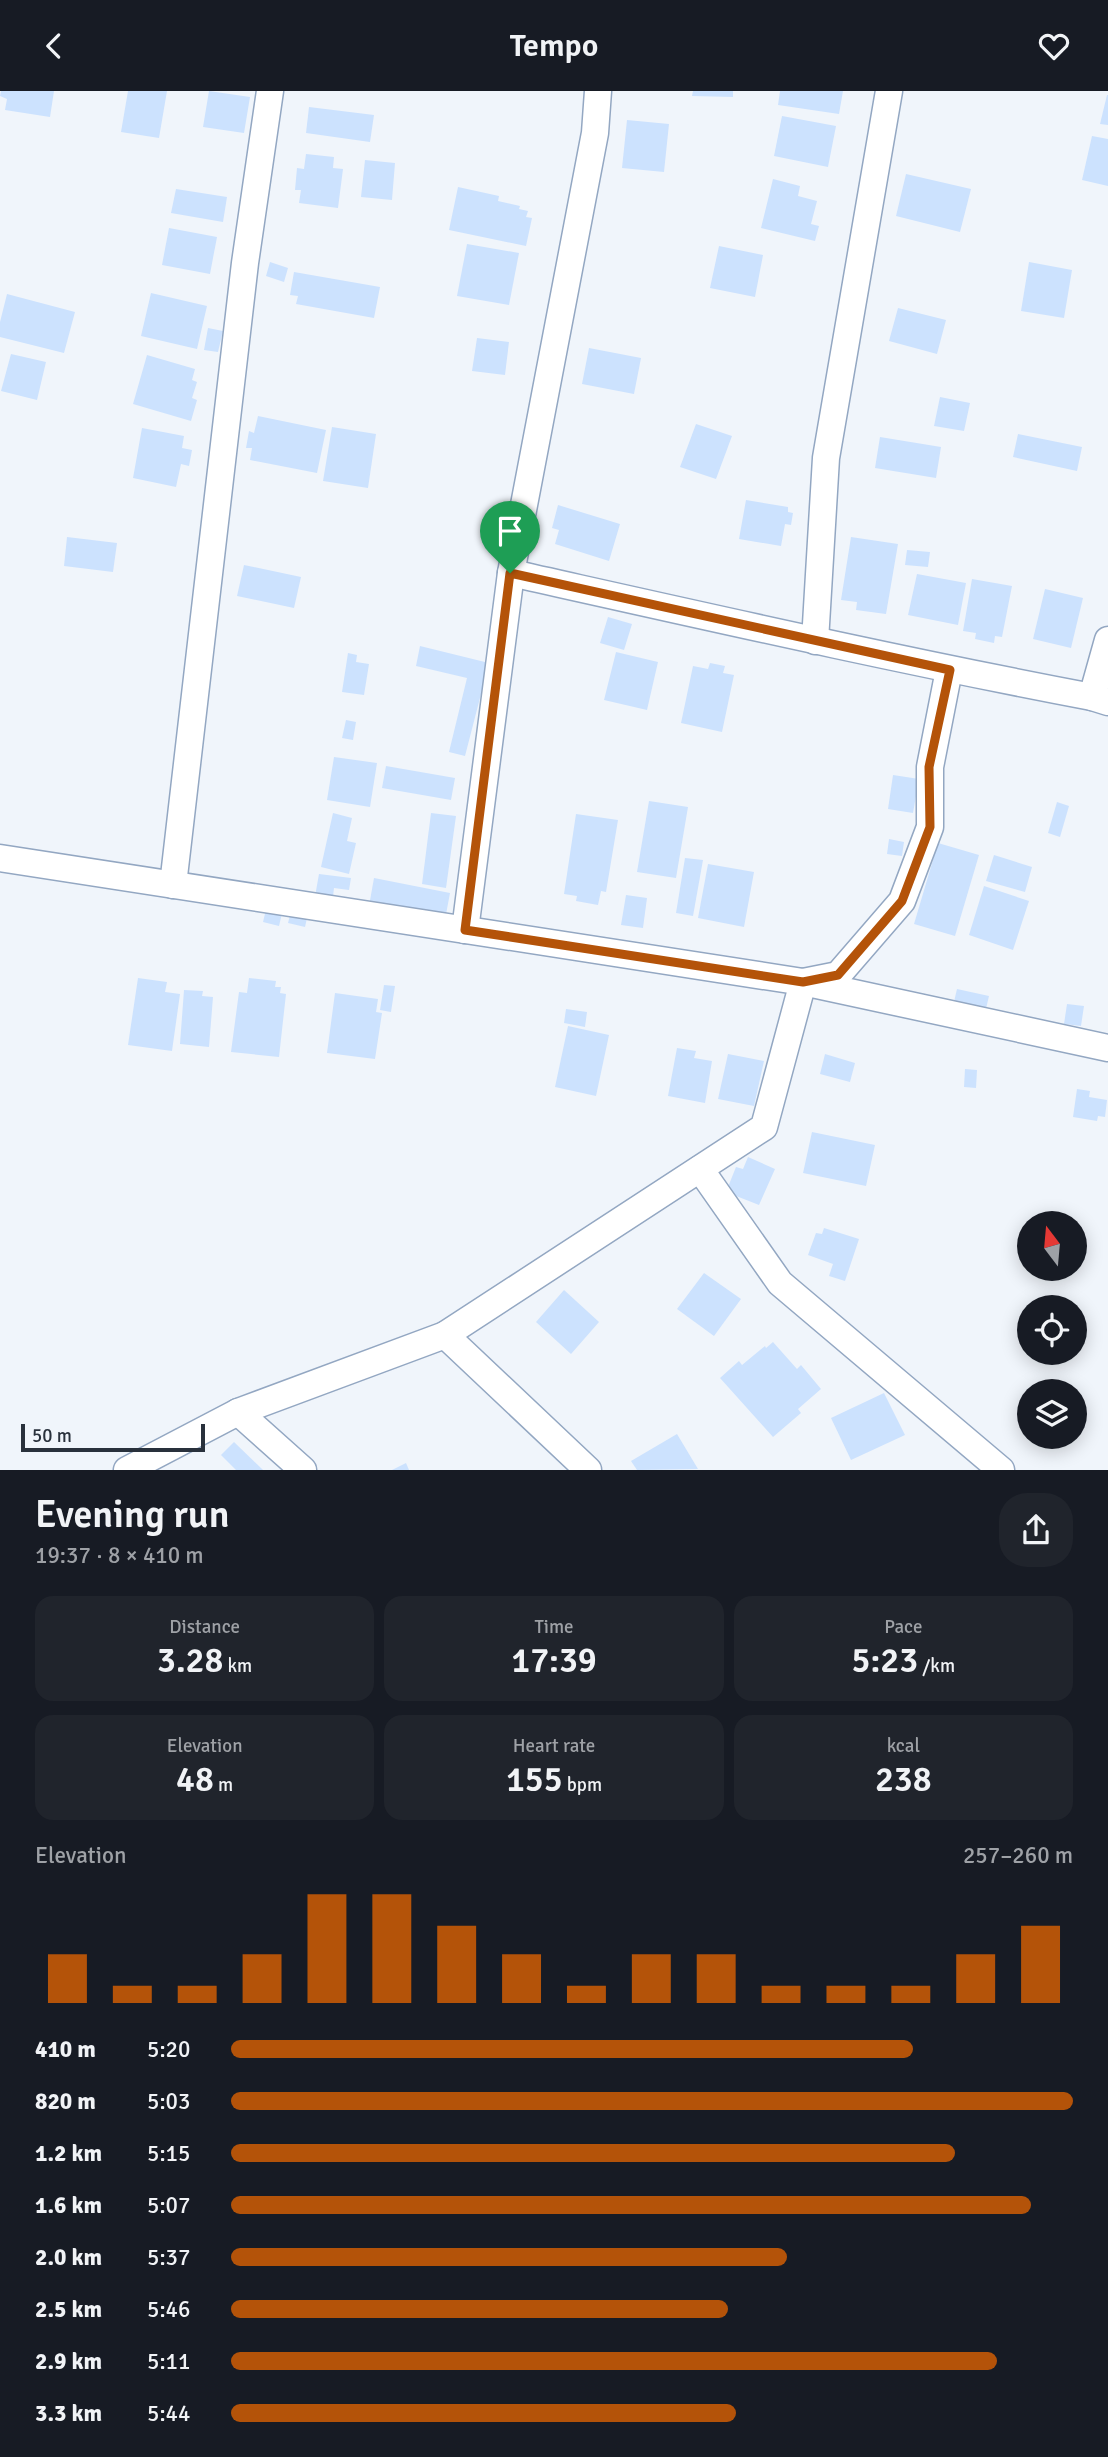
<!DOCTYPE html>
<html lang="en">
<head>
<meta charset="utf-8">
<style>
	:root { --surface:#171b24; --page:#20242c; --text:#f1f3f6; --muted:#9ea1a6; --accent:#b45309 }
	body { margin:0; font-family:Signika,sans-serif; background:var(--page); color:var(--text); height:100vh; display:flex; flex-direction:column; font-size:26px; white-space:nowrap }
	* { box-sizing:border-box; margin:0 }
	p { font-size:23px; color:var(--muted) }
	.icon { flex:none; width:38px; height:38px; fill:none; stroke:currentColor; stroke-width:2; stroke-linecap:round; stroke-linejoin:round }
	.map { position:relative; height:1379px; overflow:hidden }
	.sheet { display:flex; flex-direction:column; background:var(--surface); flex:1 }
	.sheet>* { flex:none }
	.needle { width:46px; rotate:344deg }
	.fabs { position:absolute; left:1017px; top:1120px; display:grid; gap:14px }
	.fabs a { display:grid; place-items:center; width:70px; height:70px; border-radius:50%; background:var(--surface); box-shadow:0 4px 18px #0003; font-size:35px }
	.scale { position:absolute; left:21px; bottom:18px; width:184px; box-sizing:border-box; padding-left:7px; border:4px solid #29313c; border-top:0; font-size:19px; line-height:24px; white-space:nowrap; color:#29313c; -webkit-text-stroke:5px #f0f5fb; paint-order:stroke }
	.pin { position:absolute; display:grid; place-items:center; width:60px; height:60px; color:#fff; margin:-72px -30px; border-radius:50% 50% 50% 0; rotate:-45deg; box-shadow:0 0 7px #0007 }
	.pin .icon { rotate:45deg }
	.round { display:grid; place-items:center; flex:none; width:74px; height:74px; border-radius:28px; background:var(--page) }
	.head { display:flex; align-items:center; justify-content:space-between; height:119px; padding:0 35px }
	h1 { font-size:38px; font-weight:600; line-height:52px }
	.metrics { display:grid; grid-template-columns:repeat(3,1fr); gap:10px; height:119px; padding:7px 35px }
	.metrics div { display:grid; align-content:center; border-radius:18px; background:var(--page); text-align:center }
	.metrics b { font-size:35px; font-weight:600 }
	.metrics small { font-size:19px; font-weight:400 }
	.metrics p { font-size:19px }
	.chart { height:196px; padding:14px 35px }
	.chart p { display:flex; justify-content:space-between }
	.chart svg { width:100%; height:126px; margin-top:7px; stroke:var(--accent); stroke-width:6 }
	ul { padding:0 35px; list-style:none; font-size:23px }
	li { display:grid; grid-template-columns:112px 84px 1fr; align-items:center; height:52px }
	li i { height:18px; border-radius:9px; background:var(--accent) }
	header { display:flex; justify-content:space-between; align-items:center; height:91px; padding:0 35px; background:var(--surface); font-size:32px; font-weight:600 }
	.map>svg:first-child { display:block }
	.building { fill:#cce2fe }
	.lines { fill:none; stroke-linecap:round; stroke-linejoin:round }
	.minor-casing { stroke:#93a7c2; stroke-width:29 }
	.minor { stroke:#fff; stroke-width:26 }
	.route-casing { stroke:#fff; stroke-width:14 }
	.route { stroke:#b45309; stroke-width:9 }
</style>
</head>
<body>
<header><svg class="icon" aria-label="back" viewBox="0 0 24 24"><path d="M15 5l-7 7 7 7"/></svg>Tempo<svg class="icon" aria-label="heart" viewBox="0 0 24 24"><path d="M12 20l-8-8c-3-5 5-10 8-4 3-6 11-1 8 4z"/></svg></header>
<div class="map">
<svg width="1108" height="1379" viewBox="0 0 1108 1379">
	<rect width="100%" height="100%" fill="#f0f5fb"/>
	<!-- building -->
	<g class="building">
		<path d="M 1,0 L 54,0 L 50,26 L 5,19 L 7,8 L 0,5 Z"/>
		<path d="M 128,0 L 167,0 L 159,47 L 121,41 Z"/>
		<path d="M 209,0 L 250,6 L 244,42 L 203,36 Z"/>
		<path d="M 693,0 L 733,0 L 733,6 L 692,5 Z"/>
		<path d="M 780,0 L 843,0 L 839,23 L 778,14 Z"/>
		<path d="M 1107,4 L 1108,4 L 1108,34 L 1100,33 Z"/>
		<path d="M 309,16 L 374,24 L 370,51 L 306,42 Z"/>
		<path d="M 782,25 L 836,35 L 828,76 L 774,65 Z"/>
		<path d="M 627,29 L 669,33 L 664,81 L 622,77 Z"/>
		<path d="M 1092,45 L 1108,48 L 1108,95 L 1082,89 Z"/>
		<path d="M 306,63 L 334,66 L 333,77 L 343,78 L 338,117 L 299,112 L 301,99 L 295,99 L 297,77 L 304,78 Z"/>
		<path d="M 365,69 L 395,72 L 392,109 L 361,106 Z"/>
		<path d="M 906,83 L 971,98 L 960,141 L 896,125 Z"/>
		<path d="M 773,88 L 800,95 L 798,105 L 817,110 L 811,133 L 819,135 L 815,150 L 761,137 Z"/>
		<path d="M 458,96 L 499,105 L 498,110 L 520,115 L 519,118 L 528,120 L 526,126 L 532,127 L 526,155 L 449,139 Z"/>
		<path d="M 176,98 L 227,106 L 223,131 L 171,122 Z"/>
		<path d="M 169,137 L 217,146 L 210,183 L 162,174 Z"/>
		<path d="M 467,153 L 519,162 L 509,214 L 457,205 Z"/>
		<path d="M 719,155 L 763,164 L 755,206 L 710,197 Z"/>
		<path d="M 270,171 L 288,177 L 284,191 L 266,185 Z"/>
		<path d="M 1029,171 L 1072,179 L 1064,227 L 1021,220 Z"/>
		<path d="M 294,181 L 380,196 L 374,227 L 296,213 L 298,205 L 290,204 Z"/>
		<path d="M 151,202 L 207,215 L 197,258 L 141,245 Z"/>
		<path d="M 7,203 L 75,221 L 64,262 L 0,246 L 0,231 Z"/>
		<path d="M 898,217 L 946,229 L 937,263 L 889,250 Z"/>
		<path d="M 208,237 L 223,240 L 218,261 L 204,259 Z"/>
		<path d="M 477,247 L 509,251 L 505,284 L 472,280 Z"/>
		<path d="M 589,257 L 641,267 L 634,303 L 582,293 Z"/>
		<path d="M 11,263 L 46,271 L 37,309 L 1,300 Z"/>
		<path d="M 147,264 L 195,278 L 192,289 L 197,291 L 192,307 L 197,309 L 191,330 L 133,313 Z"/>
		<path d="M 940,306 L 970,312 L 964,340 L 934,335 Z"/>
		<path d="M 258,325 L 326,339 L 317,382 L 250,369 L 252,357 L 246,357 L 249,340 L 254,342 Z"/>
		<path d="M 696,333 L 732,345 L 716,388 L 680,376 Z"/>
		<path d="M 332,336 L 376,343 L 368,397 L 323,390 Z"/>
		<path d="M 142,337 L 184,345 L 182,357 L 192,359 L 189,375 L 181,373 L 176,396 L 133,387 Z"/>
		<path d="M 1018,343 L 1082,356 L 1077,380 L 1013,366 Z"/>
		<path d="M 880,346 L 941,356 L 936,387 L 875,377 Z"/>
		<path d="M 746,409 L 788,416 L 788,421 L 793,422 L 791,434 L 785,433 L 781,455 L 739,448 Z"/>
		<path d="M 558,414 L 620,433 L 609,470 L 555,453 L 559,439 L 552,437 Z"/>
		<path d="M 67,446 L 117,452 L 113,481 L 64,475 Z"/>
		<path d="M 851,446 L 898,453 L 886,523 L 856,519 L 857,511 L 841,509 Z"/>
		<path d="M 907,459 L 930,461 L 928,476 L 905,474 Z"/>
		<path d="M 244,474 L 301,486 L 294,517 L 237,505 Z"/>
		<path d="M 917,483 L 966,492 L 958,534 L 908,524 Z"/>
		<path d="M 972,488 L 1012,495 L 1002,546 L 995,545 L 994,552 L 975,548 L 976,542 L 963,540 Z"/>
		<path d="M 1045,498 L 1083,507 L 1071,557 L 1033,548 Z"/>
		<path d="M 608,526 L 632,533 L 624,559 L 600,552 Z"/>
		<path d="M 420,555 L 489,572 L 465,665 L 449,661 L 467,587 L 416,575 Z"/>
		<path d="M 616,561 L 658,571 L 647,619 L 604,609 Z"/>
		<path d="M 348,562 L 357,564 L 356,571 L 369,573 L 364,604 L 342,601 Z"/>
		<path d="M 710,572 L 725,575 L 723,582 L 734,584 L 722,641 L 681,632 L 693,575 L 708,578 Z"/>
		<path d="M 346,629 L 356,631 L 353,649 L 342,647 Z"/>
		<path d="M 334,666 L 377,672 L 370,716 L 327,709 Z"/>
		<path d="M 386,675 L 455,687 L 451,709 L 382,697 Z"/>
		<path d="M 893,684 L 919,688 L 913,722 L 888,718 Z"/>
		<path d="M 649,710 L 688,716 L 676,787 L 637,781 Z"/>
		<path d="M 1057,711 L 1069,715 L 1060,746 L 1048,742 Z"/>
		<path d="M 333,722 L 352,727 L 347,750 L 356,752 L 349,783 L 321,776 Z"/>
		<path d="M 431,722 L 456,725 L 446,797 L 422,793 Z"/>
		<path d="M 576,723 L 618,729 L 606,801 L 601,800 L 598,814 L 576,810 L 577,805 L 564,803 Z"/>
		<path d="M 889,748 L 904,751 L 902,765 L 887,763 Z"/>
		<path d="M 938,752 L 979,764 L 955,845 L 914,833 Z"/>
		<path d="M 994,764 L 1032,776 L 1025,801 L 986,790 Z"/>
		<path d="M 685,767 L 703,769 L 693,825 L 676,822 Z"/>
		<path d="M 708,773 L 754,781 L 744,836 L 698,827 Z"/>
		<path d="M 319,783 L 351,787 L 349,799 L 334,797 L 332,814 L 314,811 Z"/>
		<path d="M 374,787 L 450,802 L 444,834 L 369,815 Z"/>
		<path d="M 984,795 L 1029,810 L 1013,859 L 969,844 Z"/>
		<path d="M 626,804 L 647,807 L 643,837 L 621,834 Z"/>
		<path d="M 295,805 L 311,809 L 305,836 L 288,832 Z"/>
		<path d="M 268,810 L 284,814 L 279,835 L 263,831 Z"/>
		<path d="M 138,887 L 167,891 L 165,901 L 180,903 L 172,960 L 128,954 Z"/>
		<path d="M 249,887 L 276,890 L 275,896 L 281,896 L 280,902 L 286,903 L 279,966 L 231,961 L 239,901 L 247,902 Z"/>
		<path d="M 384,894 L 395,895 L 391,921 L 380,919 Z"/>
		<path d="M 957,898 L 989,905 L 981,939 L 949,932 Z"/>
		<path d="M 184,899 L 203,900 L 202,905 L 213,906 L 209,956 L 180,953 Z"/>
		<path d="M 335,902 L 378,908 L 376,921 L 382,922 L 375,968 L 327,962 Z"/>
		<path d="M 1067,913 L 1084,915 L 1081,935 L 1064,933 Z"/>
		<path d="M 566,918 L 587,921 L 585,936 L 564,932 Z"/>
		<path d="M 568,935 L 609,944 L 596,1005 L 555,996 Z"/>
		<path d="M 677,957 L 696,960 L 694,967 L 712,970 L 705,1012 L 668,1005 Z"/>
		<path d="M 728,963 L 764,970 L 754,1015 L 718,1008 Z"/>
		<path d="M 825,963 L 855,972 L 850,991 L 820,983 Z"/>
		<path d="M 965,978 L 977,979 L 976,997 L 964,996 Z"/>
		<path d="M 1077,998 L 1090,1000 L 1089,1006 L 1107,1009 L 1105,1026 L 1098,1025 L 1097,1030 L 1073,1026 Z"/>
		<path d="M 812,1041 L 875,1054 L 866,1095 L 803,1082 Z"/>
		<path d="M 748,1066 L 775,1078 L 759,1114 L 726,1101 L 736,1076 L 743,1078 Z"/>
		<path d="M 824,1137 L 859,1148 L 845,1190 L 829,1185 L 833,1173 L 808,1164 L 816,1142 L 822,1143 Z"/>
		<path d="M 704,1182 L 741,1208 L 714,1245 L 677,1218 Z"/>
		<path d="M 564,1199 L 599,1231 L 571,1263 L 536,1231 Z"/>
		<path d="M 773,1251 L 797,1278 L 801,1274 L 821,1298 L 798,1318 L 801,1322 L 773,1346 L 720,1287 L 739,1270 L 742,1274 L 765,1255 L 766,1257 Z"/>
		<path d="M 884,1302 L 905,1344 L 851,1369 L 831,1327 Z"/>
		<path d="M 677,1343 L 698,1378 L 637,1379 L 631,1370 Z"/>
		<path d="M 234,1351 L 263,1379 L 236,1379 L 221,1364 Z"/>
		<path d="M 406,1372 L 409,1379 L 392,1379 Z"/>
	</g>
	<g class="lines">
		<defs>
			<g id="minor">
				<path d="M 511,482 C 704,525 897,569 1092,606 L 1108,611"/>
				<path d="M 815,550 L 826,367 L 889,0"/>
				<path d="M 1092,606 L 1108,549"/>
				<path d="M 0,767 L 803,891 L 1108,957"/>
				<path d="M 173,794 L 245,172 L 270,0"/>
				<path d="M 465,839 L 511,482 L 595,42 L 598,0"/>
				<path d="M 700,1078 L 780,1192 L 1001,1379"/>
				<path d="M 445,1244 L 588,1379"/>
				<path d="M 238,1321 L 303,1379"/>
				<path d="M 127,1379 L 238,1321 L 445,1244 L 764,1036 L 803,891 L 838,884 L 902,810 L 930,736 L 930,676 L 949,579"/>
			</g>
		</defs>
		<!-- minor casing -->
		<use href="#minor" class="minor-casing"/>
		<!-- minor -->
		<use href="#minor" class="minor"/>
	</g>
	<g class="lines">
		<defs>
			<path id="route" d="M 510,482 L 950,579 L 929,676 L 930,736 L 902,810 L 838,884 L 803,891 L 465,839 Z"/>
		</defs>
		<!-- route casing -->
		<use href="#route" class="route-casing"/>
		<!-- route -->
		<use href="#route" class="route"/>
	</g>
</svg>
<div class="fabs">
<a><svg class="needle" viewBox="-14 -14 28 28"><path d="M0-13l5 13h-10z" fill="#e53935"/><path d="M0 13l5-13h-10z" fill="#9ea1a6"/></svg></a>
<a><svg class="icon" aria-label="locate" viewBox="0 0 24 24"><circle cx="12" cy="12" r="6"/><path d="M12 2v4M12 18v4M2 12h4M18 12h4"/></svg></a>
<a><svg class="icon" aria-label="layers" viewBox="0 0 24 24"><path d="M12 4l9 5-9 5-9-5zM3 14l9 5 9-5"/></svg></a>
</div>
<div class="scale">50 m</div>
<div class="pin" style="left:510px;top:482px;background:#1e9e55"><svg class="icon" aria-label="arrive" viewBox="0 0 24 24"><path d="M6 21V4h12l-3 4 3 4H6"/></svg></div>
</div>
<section class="sheet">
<div class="head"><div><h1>Evening run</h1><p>19:37 · 8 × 410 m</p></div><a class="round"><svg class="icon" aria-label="share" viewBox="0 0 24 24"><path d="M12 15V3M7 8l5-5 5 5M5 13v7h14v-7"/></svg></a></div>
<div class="metrics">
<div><p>Distance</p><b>3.28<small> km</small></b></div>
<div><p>Time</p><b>17:39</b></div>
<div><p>Pace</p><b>5:23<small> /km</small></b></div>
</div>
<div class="metrics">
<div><p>Elevation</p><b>48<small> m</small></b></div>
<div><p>Heart rate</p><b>155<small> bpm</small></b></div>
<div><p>kcal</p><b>238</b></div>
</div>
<div class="chart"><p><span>Elevation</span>257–260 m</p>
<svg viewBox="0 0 160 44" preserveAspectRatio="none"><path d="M5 44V27M15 44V38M25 44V38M35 44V27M45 44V6M55 44V6M65 44V17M75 44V27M85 44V38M95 44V27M105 44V27M115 44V38M125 44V38M135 44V38M145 44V27M155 44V17"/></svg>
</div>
<ul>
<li><b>410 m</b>5:20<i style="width:81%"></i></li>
<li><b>820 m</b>5:03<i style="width:100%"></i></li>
<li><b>1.2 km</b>5:15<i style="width:86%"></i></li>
<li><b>1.6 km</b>5:07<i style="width:95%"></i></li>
<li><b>2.0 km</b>5:37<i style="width:66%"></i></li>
<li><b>2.5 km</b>5:46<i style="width:59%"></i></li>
<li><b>2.9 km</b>5:11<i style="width:91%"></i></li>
<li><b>3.3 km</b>5:44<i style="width:60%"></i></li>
</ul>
</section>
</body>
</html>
